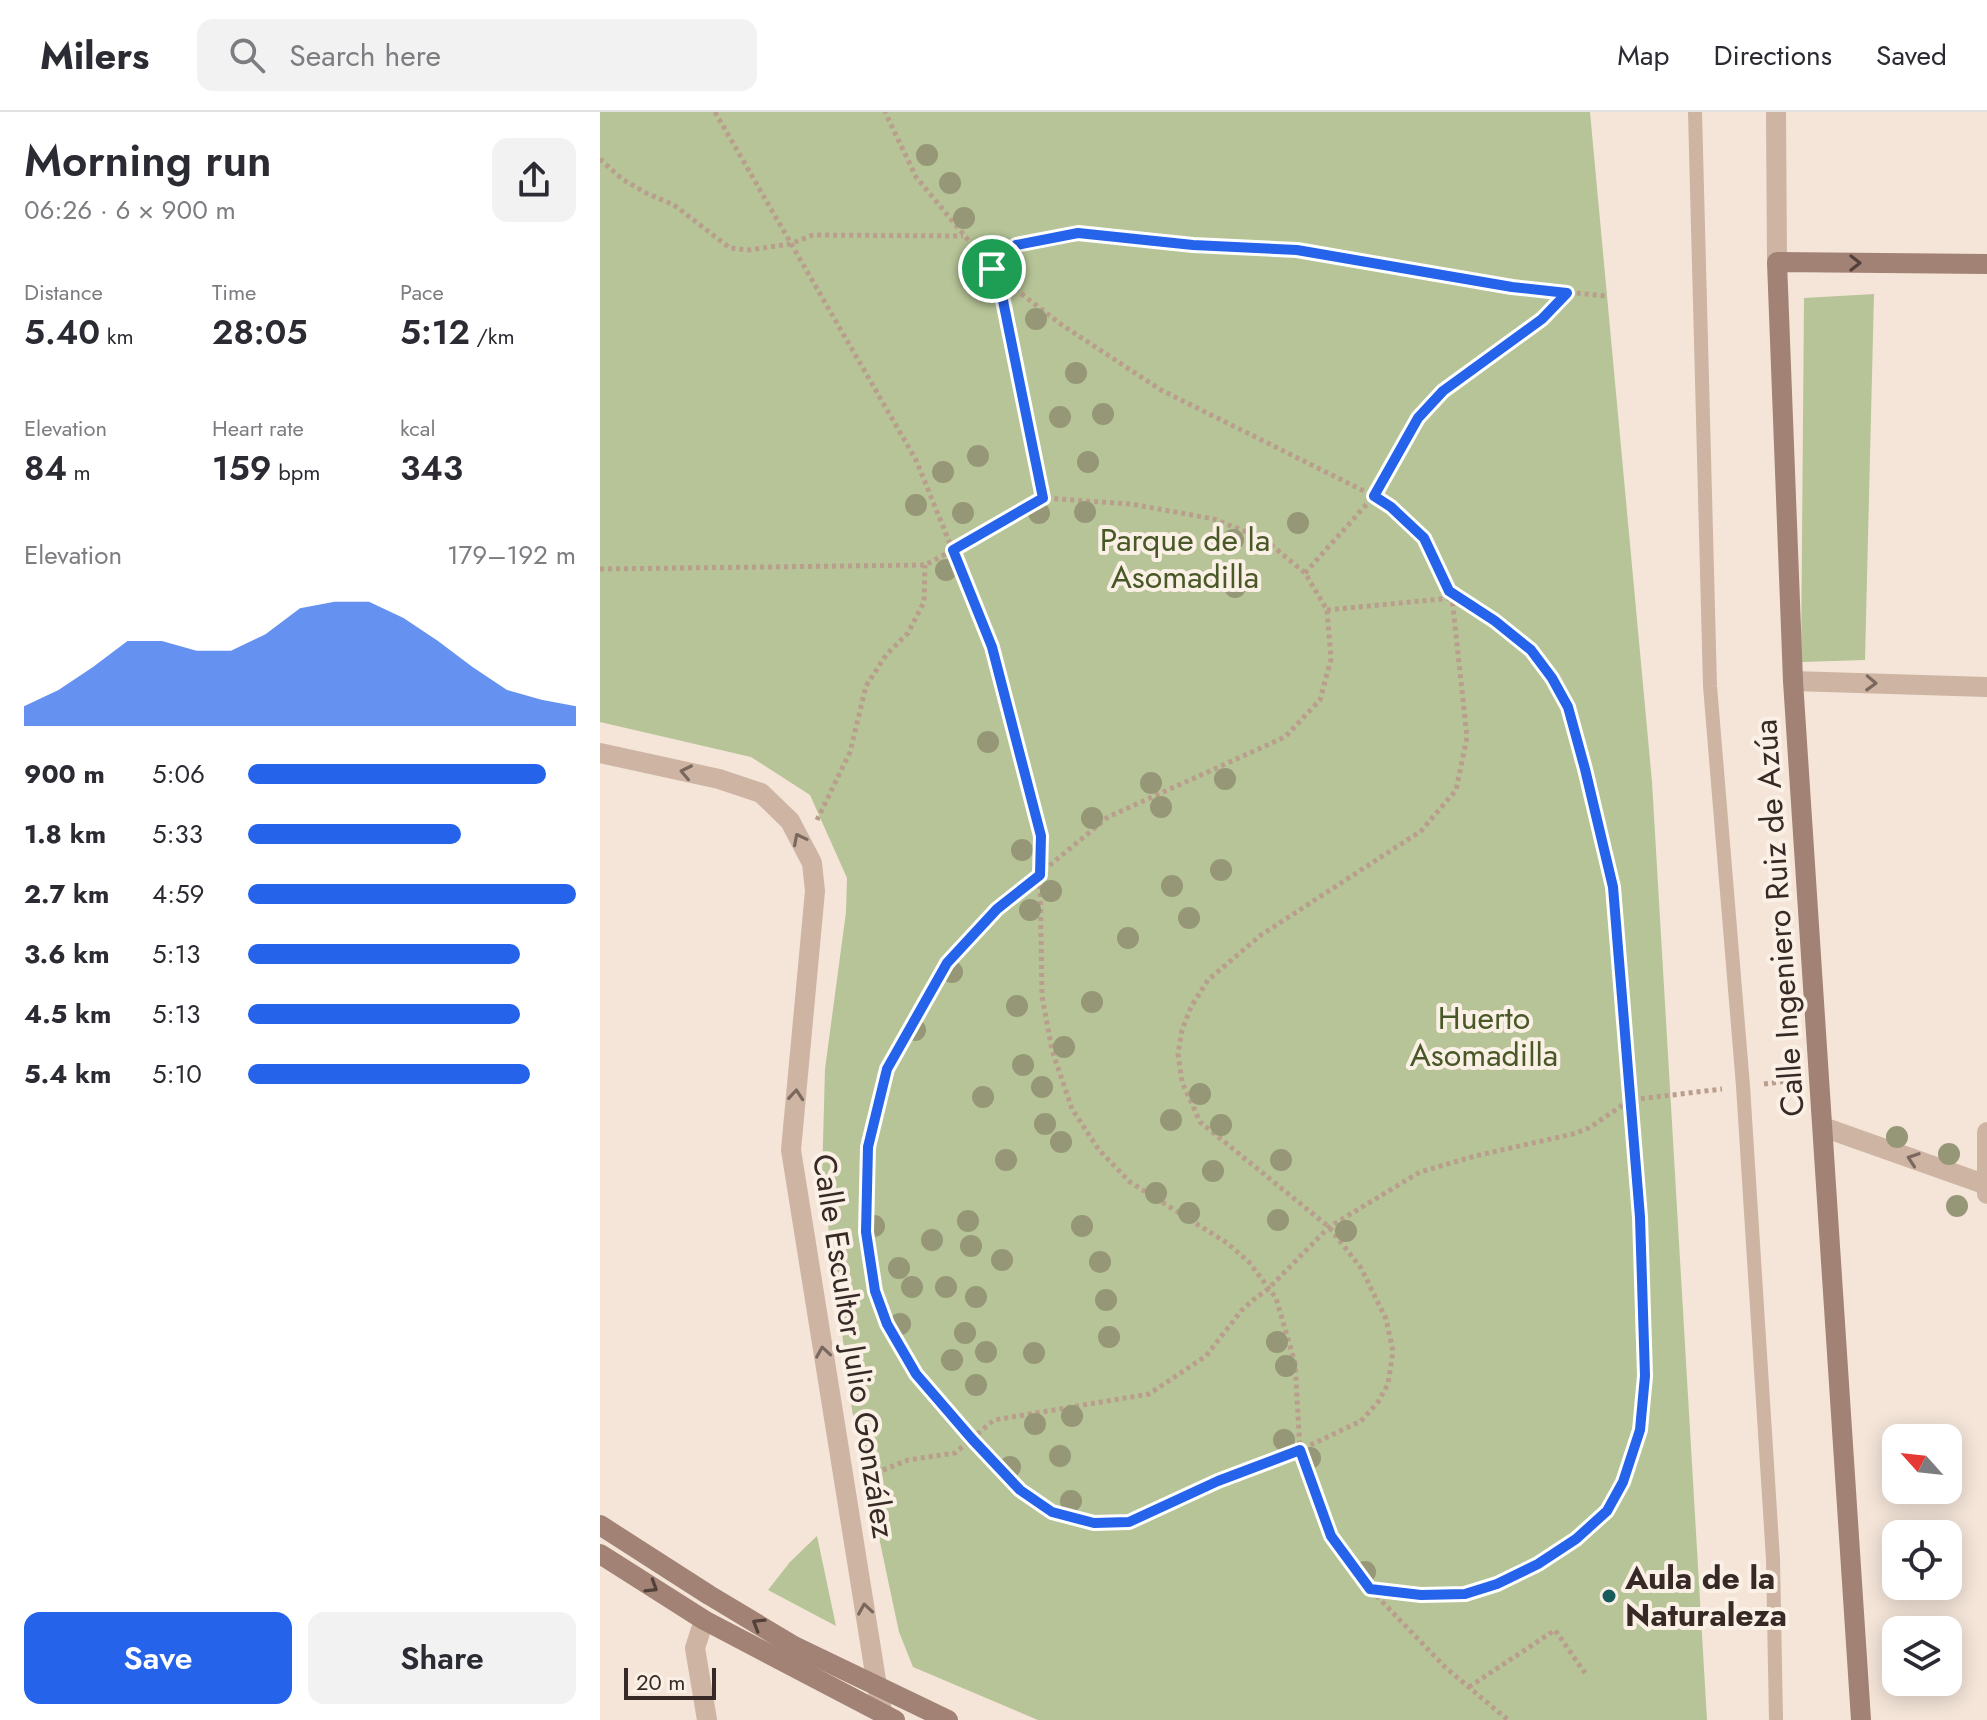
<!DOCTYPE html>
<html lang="en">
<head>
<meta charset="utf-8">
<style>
	:root { --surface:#fff; --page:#f2f2f3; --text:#2b2b33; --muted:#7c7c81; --line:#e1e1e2; --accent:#2563eb }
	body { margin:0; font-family:Jost,sans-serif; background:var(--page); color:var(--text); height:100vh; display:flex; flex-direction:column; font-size:30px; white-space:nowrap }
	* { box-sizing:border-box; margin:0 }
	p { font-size:26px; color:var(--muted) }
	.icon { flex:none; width:44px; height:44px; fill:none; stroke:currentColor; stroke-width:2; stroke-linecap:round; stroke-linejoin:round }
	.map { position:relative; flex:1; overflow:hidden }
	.panel { display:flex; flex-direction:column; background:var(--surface); width:600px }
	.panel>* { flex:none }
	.needle { width:52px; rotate:297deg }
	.tools { position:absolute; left:1282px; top:1312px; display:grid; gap:16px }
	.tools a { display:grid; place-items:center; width:80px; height:80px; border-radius:16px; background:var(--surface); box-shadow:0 4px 20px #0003; font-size:40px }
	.scale { position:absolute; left:24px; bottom:20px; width:92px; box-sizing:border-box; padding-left:8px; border:4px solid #372a26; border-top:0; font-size:22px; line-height:28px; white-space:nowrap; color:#372a26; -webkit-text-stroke:6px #fbf0e5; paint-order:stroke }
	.pin { position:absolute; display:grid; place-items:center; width:68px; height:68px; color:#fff; margin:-34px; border:4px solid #fff; border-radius:50%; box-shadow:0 2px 8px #0007 }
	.round { display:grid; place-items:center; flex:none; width:84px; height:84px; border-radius:16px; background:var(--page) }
	.head { display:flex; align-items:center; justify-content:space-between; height:136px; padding:0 24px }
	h1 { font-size:44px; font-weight:600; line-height:60px }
	.figures { display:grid; grid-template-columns:repeat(3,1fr); gap:12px; height:136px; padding:8px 24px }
	.figures div { display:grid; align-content:center }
	.figures b { font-size:34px; font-weight:600 }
	.figures small { font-size:22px; font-weight:400 }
	.figures p { font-size:22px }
	.chart { height:224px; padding:16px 24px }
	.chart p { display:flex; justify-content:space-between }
	.chart svg { width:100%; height:144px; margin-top:8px; fill:var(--accent); opacity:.7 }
	.primary-button { display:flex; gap:16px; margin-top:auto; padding:16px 24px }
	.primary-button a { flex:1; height:92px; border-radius:16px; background:var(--accent); color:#fff; font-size:32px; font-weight:600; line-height:92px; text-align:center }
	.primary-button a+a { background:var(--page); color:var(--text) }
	ul { padding:0 24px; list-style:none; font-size:26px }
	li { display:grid; grid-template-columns:128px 96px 1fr; align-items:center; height:60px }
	li i { height:20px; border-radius:10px; background:var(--accent) }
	header { display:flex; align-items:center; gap:48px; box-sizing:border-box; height:112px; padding:0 40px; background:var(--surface); border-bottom:2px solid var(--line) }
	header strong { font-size:38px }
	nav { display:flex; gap:44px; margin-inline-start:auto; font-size:28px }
	.search { width:560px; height:72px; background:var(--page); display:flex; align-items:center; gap:20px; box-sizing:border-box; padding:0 28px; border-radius:16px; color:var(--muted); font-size:30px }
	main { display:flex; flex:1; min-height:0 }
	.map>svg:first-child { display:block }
	.green { fill:#b7c497 }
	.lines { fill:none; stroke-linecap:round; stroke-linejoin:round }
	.path { stroke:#b99e8d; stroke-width:5; stroke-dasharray:4 4; stroke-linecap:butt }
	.lane { stroke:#cdb4a3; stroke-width:14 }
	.street { stroke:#cdb4a3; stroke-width:20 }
	.secondary { stroke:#a18274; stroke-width:20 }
	.tree { fill:#959777 }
	.oneway { stroke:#52403a }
	.oneway2 { stroke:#7a685e }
	.route-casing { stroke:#fff; stroke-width:16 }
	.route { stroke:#2563eb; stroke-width:10 }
	.poi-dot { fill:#175b5c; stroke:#fbf0e5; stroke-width:3 }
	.labels { text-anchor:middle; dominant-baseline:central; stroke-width:8; stroke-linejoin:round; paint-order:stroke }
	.park-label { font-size:32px; fill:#485827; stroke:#fbf0e5 }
	.street-label { font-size:32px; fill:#372a26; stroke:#fbf0e5 }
	.poi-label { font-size:32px; font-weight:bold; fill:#372a26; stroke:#fbf0e5; text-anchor:start }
</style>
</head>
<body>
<header>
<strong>Milers</strong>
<div class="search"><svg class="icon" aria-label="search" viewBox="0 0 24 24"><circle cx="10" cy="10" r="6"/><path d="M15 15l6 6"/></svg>Search here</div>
<nav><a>Map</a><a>Directions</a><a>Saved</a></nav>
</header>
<main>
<section class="panel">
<div class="head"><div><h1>Morning run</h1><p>06:26 · 6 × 900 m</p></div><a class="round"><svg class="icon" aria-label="share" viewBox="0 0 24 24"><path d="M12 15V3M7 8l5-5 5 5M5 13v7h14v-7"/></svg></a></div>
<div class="figures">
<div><p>Distance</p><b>5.40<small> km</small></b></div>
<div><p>Time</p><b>28:05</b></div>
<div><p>Pace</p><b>5:12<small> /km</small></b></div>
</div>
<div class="figures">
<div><p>Elevation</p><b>84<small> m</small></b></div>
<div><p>Heart rate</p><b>159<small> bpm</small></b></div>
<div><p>kcal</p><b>343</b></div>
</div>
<div class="chart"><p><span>Elevation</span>179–192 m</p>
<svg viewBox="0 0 160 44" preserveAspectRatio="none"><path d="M0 44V38L10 33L20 26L30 18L40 18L50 21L60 21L70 16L80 8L90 6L100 6L110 11L120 18L130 26L140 33L150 36L160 38V44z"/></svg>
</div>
<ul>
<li><b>900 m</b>5:06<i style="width:91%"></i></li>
<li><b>1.8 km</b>5:33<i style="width:65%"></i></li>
<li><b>2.7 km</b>4:59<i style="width:100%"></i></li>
<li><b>3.6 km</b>5:13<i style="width:83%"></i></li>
<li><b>4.5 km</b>5:13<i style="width:83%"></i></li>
<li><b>5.4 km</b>5:10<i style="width:86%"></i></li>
</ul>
<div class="primary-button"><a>Save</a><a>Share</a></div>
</section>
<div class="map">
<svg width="1387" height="1608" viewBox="0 0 1387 1608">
	<rect width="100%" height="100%" fill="#f4e5d8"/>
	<!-- green -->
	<g class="green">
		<path d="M 0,0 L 990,0 L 1052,670 L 1107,1608 L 438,1608 L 313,1555 L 299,1520 L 252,1298 L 222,1067 L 225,957 L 246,800 L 247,766 L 210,683 L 151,645 L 0,610 Z"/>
		<path d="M 1274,182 L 1265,548 L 1201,550 L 1204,186 Z"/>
		<path d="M 217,1424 L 236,1514 L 168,1478 L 190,1450 Z"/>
	</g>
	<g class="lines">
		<!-- path -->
		<g class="path">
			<path d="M 115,0 L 316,348 L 392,535 L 441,724 L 440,763 L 442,884 L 452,938 L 472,997 L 499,1038 L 530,1070 L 627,1131 L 649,1150 L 676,1186 L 695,1251 L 700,1338 L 731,1424 L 770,1477 L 846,1556 L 908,1608"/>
			<path d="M 0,47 L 22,67 L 46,81 L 74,93 L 130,136 L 149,138 L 190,132 L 213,123 L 363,124"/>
			<path d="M 392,157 L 416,133 L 478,121 L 593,133 L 697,138 L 912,175 L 1007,184"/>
			<path d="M 398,165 L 443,386"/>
			<path d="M 0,457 L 325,453 L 353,438 L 443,386 L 531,392 L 614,407 L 664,427 L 705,461 L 727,498 L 731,547 L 720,588 L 685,625 L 508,705 L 397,797 L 347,851 L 287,957 L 268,1035 L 266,1120 L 275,1179 L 287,1212 L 316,1262 L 372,1327 L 420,1378 L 452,1400 L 494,1411 L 529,1410 L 618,1369 L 700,1338 L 761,1309 L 778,1290 L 788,1272 L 793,1239 L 786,1207 L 761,1156 L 729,1115 L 600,1010 L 582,970 L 578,942 L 582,918 L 591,895 L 608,868 L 661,823 L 821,719 L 856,678 L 867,625 L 852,486 L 824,426 L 791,395 L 774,384 L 561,278 L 462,213 L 398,164 L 316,65 L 285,0"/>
			<path d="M 705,461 L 774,384 L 818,306 L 843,279 L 942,207 L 966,182"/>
			<path d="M 727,498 L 852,486"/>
			<path d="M 217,708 L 250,640 L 266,574 L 286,543 L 308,521 L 324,490 L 325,453"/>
			<path d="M 1164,972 L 1197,968"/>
			<path d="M 268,1364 L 308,1348 L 355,1341 L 394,1308 L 549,1282 L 606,1244 L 641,1199 L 653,1188 L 668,1177 L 729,1115 L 820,1060 L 875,1044 L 973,1022 L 989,1016 L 1030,988 L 1122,977"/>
			<path d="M 771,1477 L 821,1483 L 865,1482 L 897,1472 L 938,1452 L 976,1427 L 1007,1399 L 1023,1370 L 1040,1318 L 1045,1264 L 1040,1105 L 1013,775 L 985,657 L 968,595 L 952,566 L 931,538 L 895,509 L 851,480"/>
			<path d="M 869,1575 L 955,1518 L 985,1561"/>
		</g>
		<!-- lane -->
		<path class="lane" d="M 1095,0 L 1110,574 L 1143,974 L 1173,1447 L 1176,1608"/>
		<!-- street -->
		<g class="street">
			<path d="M 1176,0 L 1177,150"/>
			<path d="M 1193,569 L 1387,575"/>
			<path d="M 0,641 L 119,667 L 161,681 L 190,709 L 212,751 L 215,779 L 191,1038 L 277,1574 L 284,1608"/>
			<path d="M 1223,1015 L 1387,1073"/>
			<path d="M 1387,1082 L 1387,1020"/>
			<path d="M 104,1508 L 95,1536 L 107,1608"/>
		</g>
		<!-- secondary -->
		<g class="secondary">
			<path d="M 0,1413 L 109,1483 L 194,1534 L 348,1608"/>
			<path d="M 0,1442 L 104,1508 L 295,1608"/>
			<path d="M 1261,1608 L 1193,569 L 1177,150 L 1387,152"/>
		</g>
	</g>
	<!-- trees -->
	<g class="tree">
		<circle cx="327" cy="43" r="11"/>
		<circle cx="350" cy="71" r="11"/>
		<circle cx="364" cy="106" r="11"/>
		<circle cx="436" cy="207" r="11"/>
		<circle cx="476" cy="261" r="11"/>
		<circle cx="503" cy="302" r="11"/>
		<circle cx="460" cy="305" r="11"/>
		<circle cx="378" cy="344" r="11"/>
		<circle cx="488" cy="350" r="11"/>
		<circle cx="343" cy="360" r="11"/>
		<circle cx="316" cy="393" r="11"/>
		<circle cx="485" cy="400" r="11"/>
		<circle cx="363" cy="401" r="11"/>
		<circle cx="439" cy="401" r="11"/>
		<circle cx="698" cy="411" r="11"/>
		<circle cx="633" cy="428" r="11"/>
		<circle cx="346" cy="458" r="11"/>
		<circle cx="635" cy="475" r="11"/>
		<circle cx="388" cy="630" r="11"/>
		<circle cx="625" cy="667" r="11"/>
		<circle cx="551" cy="671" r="11"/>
		<circle cx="561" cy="695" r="11"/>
		<circle cx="492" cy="706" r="11"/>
		<circle cx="422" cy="738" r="11"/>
		<circle cx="621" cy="758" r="11"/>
		<circle cx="572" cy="774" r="11"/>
		<circle cx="451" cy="779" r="11"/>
		<circle cx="430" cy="798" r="11"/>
		<circle cx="589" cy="806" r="11"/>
		<circle cx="528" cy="826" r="11"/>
		<circle cx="352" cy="860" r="11"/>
		<circle cx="492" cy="890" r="11"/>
		<circle cx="417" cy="894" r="11"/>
		<circle cx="315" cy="918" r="11"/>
		<circle cx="464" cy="935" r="11"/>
		<circle cx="423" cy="953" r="11"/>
		<circle cx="442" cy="975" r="11"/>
		<circle cx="600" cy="982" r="11"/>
		<circle cx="383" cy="985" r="11"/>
		<circle cx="571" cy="1008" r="11"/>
		<circle cx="445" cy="1012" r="11"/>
		<circle cx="621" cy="1013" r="11"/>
		<circle cx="1297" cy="1025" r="11"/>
		<circle cx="461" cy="1030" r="11"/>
		<circle cx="1349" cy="1042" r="11"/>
		<circle cx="406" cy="1048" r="11"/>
		<circle cx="681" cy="1048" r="11"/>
		<circle cx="613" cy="1059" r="11"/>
		<circle cx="556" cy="1081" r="11"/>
		<circle cx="1357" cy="1094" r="11"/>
		<circle cx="589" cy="1101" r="11"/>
		<circle cx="678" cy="1108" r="11"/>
		<circle cx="368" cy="1109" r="11"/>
		<circle cx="274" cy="1114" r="11"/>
		<circle cx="482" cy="1114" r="11"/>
		<circle cx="746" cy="1119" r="11"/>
		<circle cx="332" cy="1128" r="11"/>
		<circle cx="371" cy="1134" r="11"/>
		<circle cx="402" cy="1148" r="11"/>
		<circle cx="500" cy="1150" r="11"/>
		<circle cx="299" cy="1156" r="11"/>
		<circle cx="312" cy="1175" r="11"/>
		<circle cx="346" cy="1175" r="11"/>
		<circle cx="376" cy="1185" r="11"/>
		<circle cx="506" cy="1188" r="11"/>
		<circle cx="300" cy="1212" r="11"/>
		<circle cx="365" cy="1221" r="11"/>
		<circle cx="509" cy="1225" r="11"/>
		<circle cx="677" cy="1230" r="11"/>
		<circle cx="386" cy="1240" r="11"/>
		<circle cx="434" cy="1241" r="11"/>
		<circle cx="352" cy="1248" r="11"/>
		<circle cx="686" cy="1254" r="11"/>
		<circle cx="376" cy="1273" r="11"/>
		<circle cx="472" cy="1304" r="11"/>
		<circle cx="435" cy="1312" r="11"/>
		<circle cx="684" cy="1328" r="11"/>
		<circle cx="460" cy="1344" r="11"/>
		<circle cx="710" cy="1346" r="11"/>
		<circle cx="410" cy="1355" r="11"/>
		<circle cx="471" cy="1389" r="11"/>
		<circle cx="765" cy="1460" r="11"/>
	</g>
	<!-- one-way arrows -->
	<defs><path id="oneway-chevron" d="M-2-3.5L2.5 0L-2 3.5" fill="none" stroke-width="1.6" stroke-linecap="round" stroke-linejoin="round" transform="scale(2)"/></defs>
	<g class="oneway">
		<use href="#oneway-chevron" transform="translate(1255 151)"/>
		<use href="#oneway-chevron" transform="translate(52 1475) rotate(32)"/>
		<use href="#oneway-chevron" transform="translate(158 1512) rotate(-149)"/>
	</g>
	<g class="oneway2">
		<use href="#oneway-chevron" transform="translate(1271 571) rotate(2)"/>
		<use href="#oneway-chevron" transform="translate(86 660) rotate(-168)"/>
		<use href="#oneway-chevron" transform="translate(199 727) rotate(-117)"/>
		<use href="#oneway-chevron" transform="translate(196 983) rotate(-85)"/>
		<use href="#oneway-chevron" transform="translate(1313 1047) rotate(-161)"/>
		<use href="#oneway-chevron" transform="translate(223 1240) rotate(-99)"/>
		<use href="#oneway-chevron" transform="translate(265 1497) rotate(-99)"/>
	</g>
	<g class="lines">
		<defs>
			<path id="route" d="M 478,121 L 593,133 L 697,138 L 912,175 L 967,181 L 942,207 L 843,279 L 818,306 L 774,384 L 791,395 L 824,426 L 849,479 L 895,509 L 931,538 L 952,566 L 968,595 L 985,657 L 1013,775 L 1040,1105 L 1045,1264 L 1040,1318 L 1023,1370 L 1007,1399 L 976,1427 L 938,1452 L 897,1472 L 865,1482 L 821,1483 L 770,1477 L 731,1424 L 700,1338 L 618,1369 L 529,1410 L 494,1411 L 452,1400 L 420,1378 L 372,1327 L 316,1262 L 287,1212 L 275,1179 L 266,1120 L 268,1035 L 287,957 L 347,851 L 397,797 L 440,763 L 441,724 L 392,535 L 353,438 L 443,386 L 398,164 L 392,157 L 416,133 Z"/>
		</defs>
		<!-- route casing -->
		<use href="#route" class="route-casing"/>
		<!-- route -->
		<use href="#route" class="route"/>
	</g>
	<!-- markers -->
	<circle class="poi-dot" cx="1009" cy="1484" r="8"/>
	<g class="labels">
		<!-- park labels -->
		<g class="park-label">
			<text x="585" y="428">Parque de la<tspan x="585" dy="37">Asomadilla</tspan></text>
			<text x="884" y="906">Huerto<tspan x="884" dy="37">Asomadilla</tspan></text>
		</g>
		<!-- street labels -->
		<g class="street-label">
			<text transform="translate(1179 806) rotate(-94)">Calle Ingeniero Ruiz de Azúa</text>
			<text transform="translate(254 1234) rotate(81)">Calle Escultor Julio González</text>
		</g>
		<!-- poi labels -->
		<g class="poi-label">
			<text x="1025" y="1466">Aula de la<tspan x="1025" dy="37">Naturaleza</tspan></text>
		</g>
	</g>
</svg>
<div class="tools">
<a><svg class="needle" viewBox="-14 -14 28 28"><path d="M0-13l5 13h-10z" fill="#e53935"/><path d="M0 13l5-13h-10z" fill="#7c7c81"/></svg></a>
<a><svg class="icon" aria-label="locate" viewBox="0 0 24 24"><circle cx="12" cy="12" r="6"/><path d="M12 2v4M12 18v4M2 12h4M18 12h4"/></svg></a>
<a><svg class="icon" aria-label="layers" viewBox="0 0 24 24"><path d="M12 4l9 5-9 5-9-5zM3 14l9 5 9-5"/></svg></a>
</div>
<div class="scale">20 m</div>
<div class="pin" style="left:392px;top:157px;background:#1e9e55"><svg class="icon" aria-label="arrive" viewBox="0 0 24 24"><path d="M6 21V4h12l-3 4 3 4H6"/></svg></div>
</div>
</main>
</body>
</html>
